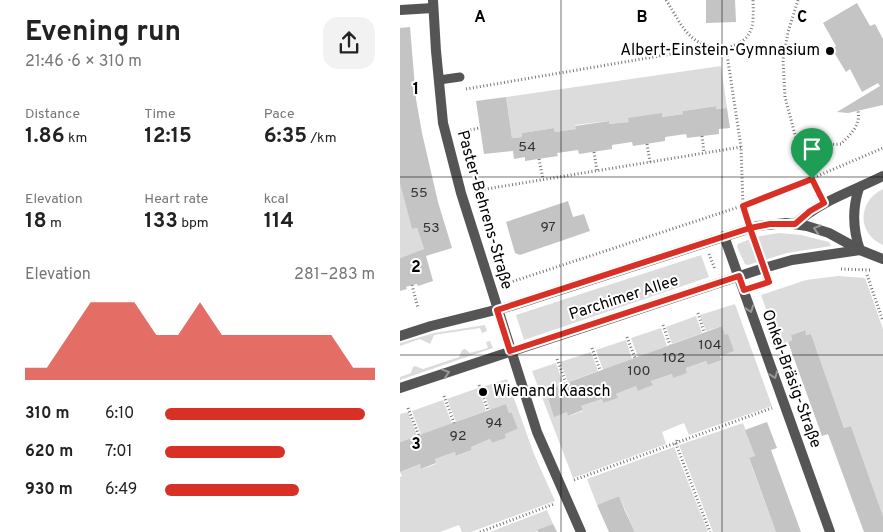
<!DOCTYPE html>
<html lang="en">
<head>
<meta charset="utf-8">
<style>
	:root { --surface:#fff; --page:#f2f2f2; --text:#222; --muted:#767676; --accent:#d93025 }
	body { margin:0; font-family:Overpass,sans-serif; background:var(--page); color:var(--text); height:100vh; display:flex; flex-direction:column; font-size:19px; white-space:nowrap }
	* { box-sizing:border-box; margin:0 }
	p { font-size:16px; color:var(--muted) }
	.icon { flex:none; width:28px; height:28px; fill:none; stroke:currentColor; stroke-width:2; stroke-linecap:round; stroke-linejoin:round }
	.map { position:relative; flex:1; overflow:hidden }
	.details { display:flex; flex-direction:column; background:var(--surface); width:400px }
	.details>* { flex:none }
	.pin { position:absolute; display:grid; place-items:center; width:42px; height:42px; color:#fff; margin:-51px -21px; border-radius:50% 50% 50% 0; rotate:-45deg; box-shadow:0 0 5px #0007 }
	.pin .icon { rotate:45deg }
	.round { display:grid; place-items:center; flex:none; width:52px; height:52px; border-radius:15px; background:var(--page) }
	.head { display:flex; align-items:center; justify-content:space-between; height:85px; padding:0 25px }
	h1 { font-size:28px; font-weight:700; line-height:38px }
	.stats { display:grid; grid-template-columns:repeat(3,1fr); gap:8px; height:85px; padding:5px 25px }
	.stats div { display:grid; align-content:center }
	.stats b { font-size:21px; font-weight:700 }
	.stats small { font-size:14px; font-weight:400 }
	.stats p { font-size:14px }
	.chart { height:140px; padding:10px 25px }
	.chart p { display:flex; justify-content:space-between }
	.chart svg { width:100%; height:90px; margin-top:5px; fill:var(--accent); opacity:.7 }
	ul { padding:0 25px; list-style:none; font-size:16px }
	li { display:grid; grid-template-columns:80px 60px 1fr; align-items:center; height:38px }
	li i { height:12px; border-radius:6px; background:var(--accent) }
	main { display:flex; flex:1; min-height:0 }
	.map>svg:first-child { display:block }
	.green { fill:#dcdcdc }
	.building { fill:#c4c4c4 }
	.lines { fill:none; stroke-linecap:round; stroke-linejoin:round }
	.path { stroke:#777; stroke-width:3; stroke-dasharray:1 2.5; stroke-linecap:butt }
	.service { stroke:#555; stroke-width:9 }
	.minor { stroke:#555; stroke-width:10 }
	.tertiary { stroke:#555; stroke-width:10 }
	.oneway { stroke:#999 }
	.route-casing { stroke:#fff; stroke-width:10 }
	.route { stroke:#d93025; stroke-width:6 }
	.grid { fill:none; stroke:#000; stroke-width:1; stroke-opacity:0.55 }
	.poi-dot { fill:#000; stroke:#fff; stroke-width:2 }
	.labels { text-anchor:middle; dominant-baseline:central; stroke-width:4; stroke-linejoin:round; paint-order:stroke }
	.number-label { font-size:14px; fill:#313131 }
	.poi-label { font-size:16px; fill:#000; stroke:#fff; text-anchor:end }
	.street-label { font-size:16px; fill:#000; stroke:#fff }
	.grid-label { font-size:16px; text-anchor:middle; font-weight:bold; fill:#000; stroke:#fff; stroke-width:4; stroke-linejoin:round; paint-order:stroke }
</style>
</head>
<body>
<main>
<section class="details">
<div class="head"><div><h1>Evening run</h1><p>21:46 · 6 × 310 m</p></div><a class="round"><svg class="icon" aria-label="share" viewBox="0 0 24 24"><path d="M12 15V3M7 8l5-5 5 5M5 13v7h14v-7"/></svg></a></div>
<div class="stats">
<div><p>Distance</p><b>1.86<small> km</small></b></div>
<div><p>Time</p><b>12:15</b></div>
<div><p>Pace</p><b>6:35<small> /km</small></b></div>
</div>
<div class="stats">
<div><p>Elevation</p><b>18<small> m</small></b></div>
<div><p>Heart rate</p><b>133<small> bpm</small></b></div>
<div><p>kcal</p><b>114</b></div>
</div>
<div class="chart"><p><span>Elevation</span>281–283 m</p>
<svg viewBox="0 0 160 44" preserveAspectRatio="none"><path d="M0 44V38L10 38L20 22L30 6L40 6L50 6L60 22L70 22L80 6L90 22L100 22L110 22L120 22L130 22L140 22L150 38L160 38V44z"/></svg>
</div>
<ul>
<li><b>310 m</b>6:10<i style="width:95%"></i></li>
<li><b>620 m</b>7:01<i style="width:57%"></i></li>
<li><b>930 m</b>6:49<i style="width:64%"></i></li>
</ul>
</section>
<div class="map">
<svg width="483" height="532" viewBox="0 0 483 532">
	<rect width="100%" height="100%" fill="#fff"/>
	<!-- green -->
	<g class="green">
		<path d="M 321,66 L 327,108 L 316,109 L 315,106 L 283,111 L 283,114 L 262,117 L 262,114 L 229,122 L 209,124 L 208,121 L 175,125 L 176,129 L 155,132 L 154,128 L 122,133 L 122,137 L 112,138 L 106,97 Z"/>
		<path d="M 0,184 L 12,229 L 17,228 L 24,249 L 0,258 Z"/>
		<path d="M 483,189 L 483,245 C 456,233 458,201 483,189 Z"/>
		<path d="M 379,233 L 401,235 L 429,242 L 431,246 L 387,253 L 348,265 L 345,264 L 337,247 L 338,244 L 355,237 Z"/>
		<path d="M 301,255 L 309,277 L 124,340 L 116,315 Z"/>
		<path d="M 438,276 L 465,278 L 483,329 L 483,516 L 451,426 L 444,428 L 411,334 L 406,335 L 404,330 L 391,335 L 392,340 L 379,345 L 361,295 L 406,280 Z"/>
		<path d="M 335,304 L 372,406 L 289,435 L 284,423 L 262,432 L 266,444 L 173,478 L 132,371 L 156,363 L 163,384 L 147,390 L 150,399 L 148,400 L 154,416 L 167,412 L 169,416 L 183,411 L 181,406 L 202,399 L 203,403 L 217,398 L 216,394 L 236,386 L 253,385 L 251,381 L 272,374 L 273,377 L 287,373 L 286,368 L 306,361 L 308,365 L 322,360 C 318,347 328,342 322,326 L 306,331 L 300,315 Z"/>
		<path d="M 296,316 L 302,333 L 272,344 L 266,327 Z"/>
		<path d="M 85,325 L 87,331 L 82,333 L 80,328 L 34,335 L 30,344 L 20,339 L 0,346 L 0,343 L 34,333 Z"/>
		<path d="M 261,328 L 267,346 L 238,357 L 231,338 Z"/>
		<path d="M 226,340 L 232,359 L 203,370 L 196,350 Z"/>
		<path d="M 90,341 L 93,348 L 0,380 L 0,377 L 11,373 L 13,367 L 15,366 L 23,369 L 59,357 L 62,350 L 65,349 L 70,353 L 88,348 L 86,342 Z"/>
		<path d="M 191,352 L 198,371 L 168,382 L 160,362 Z"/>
		<path d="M 107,379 L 134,454 L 155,501 L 71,532 L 62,532 L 59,525 L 40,532 L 0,532 L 0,477 L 2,476 L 0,472 L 20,464 L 22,469 L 36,464 L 35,459 L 55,452 L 57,456 L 72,450 L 71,447 L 90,439 L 92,443 L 106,438 L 105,434 L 118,429 L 112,413 L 109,413 L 106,404 L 90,410 L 82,387 Z"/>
		<path d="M 78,388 L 86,411 L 56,422 L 47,399 Z"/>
		<path d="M 43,400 L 52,424 L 21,435 L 12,411 Z"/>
		<path d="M 8,412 L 17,436 L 0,442 L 0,414 Z"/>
		<path d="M 343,423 L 355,456 L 349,459 L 376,532 L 313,532 L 279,445 Z"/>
		<path d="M 274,447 L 308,532 L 235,532 L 219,496 L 197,505 L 187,479 Z"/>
		<path d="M 147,510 L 153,524 L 135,532 L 90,532 Z"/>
	</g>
	<!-- building -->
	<g class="building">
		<path d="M 306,0 L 335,0 L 336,22 L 306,23 Z"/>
		<path d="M 457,3 L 470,26 L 475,24 L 483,39 L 483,105 L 448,113 L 437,112 L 480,86 L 478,83 L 462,92 L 450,69 L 446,72 L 432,49 L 436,46 L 423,23 Z"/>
		<path d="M 10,27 L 16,99 L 22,133 L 38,202 L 52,248 L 26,256 L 33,281 L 18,286 L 17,284 L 12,285 L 6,287 L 7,289 L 0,291 L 0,258 L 24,249 L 17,228 L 12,229 L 0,184 L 0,28 Z"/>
		<path d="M 106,97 L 112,138 L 122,137 L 122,133 L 154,128 L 155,132 L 176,129 L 175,126 L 209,121 L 209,124 L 229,122 L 228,118 L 262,113 L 262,117 L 283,114 L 283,111 L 316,106 L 316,109 L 327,108 L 330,128 L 319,129 L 319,134 L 287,138 L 286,134 L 265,137 L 265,141 L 233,146 L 232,142 L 212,145 L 212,149 L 179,154 L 178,150 L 157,153 L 158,156 L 125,161 L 125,157 L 114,159 L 113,151 L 84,154 L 76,101 Z"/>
		<path d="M 168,201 L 173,217 L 184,214 L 190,231 L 120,255 L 115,253 L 106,222 Z"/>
		<path d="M 322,326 L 325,335 L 328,334 L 334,351 L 320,356 L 322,360 L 308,365 L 306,361 L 286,368 L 287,373 L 273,378 L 272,374 L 251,381 L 253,385 L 245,388 L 238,391 L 236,386 L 216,394 L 218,398 L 203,403 L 202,399 L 181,406 L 183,410 L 168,416 L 167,412 L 154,417 L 148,399 L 150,399 L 147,390 Z"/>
		<path d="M 405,330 L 406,335 L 411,334 L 444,428 L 451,426 L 483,516 L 483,532 L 464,532 L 428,434 L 422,436 L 388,342 L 392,340 L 391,335 Z"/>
		<path d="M 106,404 L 109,413 L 112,413 L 118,429 L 105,434 L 106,438 L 92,443 L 90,439 L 71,447 L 72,450 L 56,456 L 55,452 L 35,459 L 36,463 L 21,469 L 20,464 L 0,472 L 0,442 Z"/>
		<path d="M 367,422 L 377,448 L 371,450 L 401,532 L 376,532 L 349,458 L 355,456 L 345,430 Z"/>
		<path d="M 219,496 L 225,511 L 235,532 L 209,532 L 197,505 Z"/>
		<path d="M 153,524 L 157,532 L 138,532 L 137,530 Z"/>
	</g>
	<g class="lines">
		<!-- path -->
		<g class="path">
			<path d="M 266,0 C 284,28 288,47 326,48"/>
			<path d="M 398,0 L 388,32 L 383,60 L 385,97 L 398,146 L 417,192"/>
			<path d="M 66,89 L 312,47"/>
			<path d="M 60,132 L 80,128"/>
			<path d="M 302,136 L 304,153"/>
			<path d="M 247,144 L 250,162"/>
			<path d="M 398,146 L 441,144 C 450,135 461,125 458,111"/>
			<path d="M 341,147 L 326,48 C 354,40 354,27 353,0"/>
			<path d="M 194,152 L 197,171"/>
			<path d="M 139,159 L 143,179"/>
			<path d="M 74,191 L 341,147 L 343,206 L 346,215"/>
			<path d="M 354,240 L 360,255"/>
			<path d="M 309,254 L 315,269"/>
			<path d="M 441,269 L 470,270"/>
			<path d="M 467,275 L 483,321"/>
			<path d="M 103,283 L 105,284 L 366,198 L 483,148"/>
			<path d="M 12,285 L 18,308"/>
			<path d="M 298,313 L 304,332"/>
			<path d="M 263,325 L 270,345"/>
			<path d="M 227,337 L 235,358"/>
			<path d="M 192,348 L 200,370"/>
			<path d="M 157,359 L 166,383"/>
			<path d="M 79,385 L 88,410"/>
			<path d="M 44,396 L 54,423"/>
			<path d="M 8,408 L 19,436"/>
			<path d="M 277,440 L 276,444 L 310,532"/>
			<path d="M 174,480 L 372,408"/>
			<path d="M 80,532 L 154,504"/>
		</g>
		<!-- service -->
		<path class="service" d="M 39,80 L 60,77"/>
		<!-- minor -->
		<g class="minor">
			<path d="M 33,0 L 36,51 L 43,123 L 61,193 L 137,432 L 181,532"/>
			<path d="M 0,10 L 33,8"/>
			<path d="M 459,188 C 452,209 453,230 460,250"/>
			<path d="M 395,224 C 422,200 451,192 483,176"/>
			<path d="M 324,236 L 430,532"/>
		</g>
		<!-- tertiary -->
		<g class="tertiary">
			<path d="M 0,336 L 31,326 L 111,306 L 357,226 L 386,223 L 407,226 L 429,233 L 460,250 L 483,259"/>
			<path d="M 0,388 L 364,268 L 392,260 L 460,250"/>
		</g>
	</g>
	<!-- one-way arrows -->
	<defs><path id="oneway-chevron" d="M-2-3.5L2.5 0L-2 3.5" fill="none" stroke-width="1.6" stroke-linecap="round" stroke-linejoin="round" transform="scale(1.25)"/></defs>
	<g class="oneway">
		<use href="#oneway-chevron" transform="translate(417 229) rotate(-163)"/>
		<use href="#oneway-chevron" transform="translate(350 309) rotate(70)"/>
		<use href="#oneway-chevron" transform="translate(46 373) rotate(-18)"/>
		<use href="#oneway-chevron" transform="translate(374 375) rotate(70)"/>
	</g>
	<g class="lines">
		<defs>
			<path id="route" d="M 412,179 L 343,206 L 350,228 L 97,310 L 110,351 L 339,276 L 344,290 L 369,282 L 350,228 L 370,224 L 395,224 L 410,211 L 424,203 L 412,179"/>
		</defs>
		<!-- route casing -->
		<use href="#route" class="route-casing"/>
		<!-- route -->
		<use href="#route" class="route"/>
	</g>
	<!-- grid -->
	<path class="grid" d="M 161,0 L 161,532M 322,0 L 322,532M 0,177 L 483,177M 0,355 L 483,355"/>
	<!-- markers -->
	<g class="poi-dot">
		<circle cx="430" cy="51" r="5"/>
		<circle cx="83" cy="392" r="5"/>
	</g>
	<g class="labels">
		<!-- number labels -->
		<g class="number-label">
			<text x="127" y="147">54</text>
			<text x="19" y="193">55</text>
			<text x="148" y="227">97</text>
			<text x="31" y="228">53</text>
			<text x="310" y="345">104</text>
			<text x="274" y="358">102</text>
			<text x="239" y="371">100</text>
			<text x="94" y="423">94</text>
			<text x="58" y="436">92</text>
		</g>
		<!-- poi labels -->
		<g class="poi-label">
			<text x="420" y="51">Albert-Einstein-Gymnasium</text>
			<text x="93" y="392" text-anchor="start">Wienand Kaasch</text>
		</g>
		<!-- street labels -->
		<g class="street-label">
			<text transform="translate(84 210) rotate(74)">Paster-Behrens-Straße</text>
			<text transform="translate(224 298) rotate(-18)">Parchimer Allee</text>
			<text transform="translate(391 379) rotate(70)">Onkel-Bräsig-Straße</text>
		</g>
	</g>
	<g class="grid-label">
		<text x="80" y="22">A</text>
		<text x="242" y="22">B</text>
		<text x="402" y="22">C</text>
		<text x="16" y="94">1</text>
		<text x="16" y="272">2</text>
		<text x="16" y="449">3</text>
	</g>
</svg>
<div class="pin" style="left:412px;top:179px;background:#1e9e55"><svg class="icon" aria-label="arrive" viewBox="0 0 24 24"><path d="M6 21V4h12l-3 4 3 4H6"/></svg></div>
</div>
</main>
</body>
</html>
